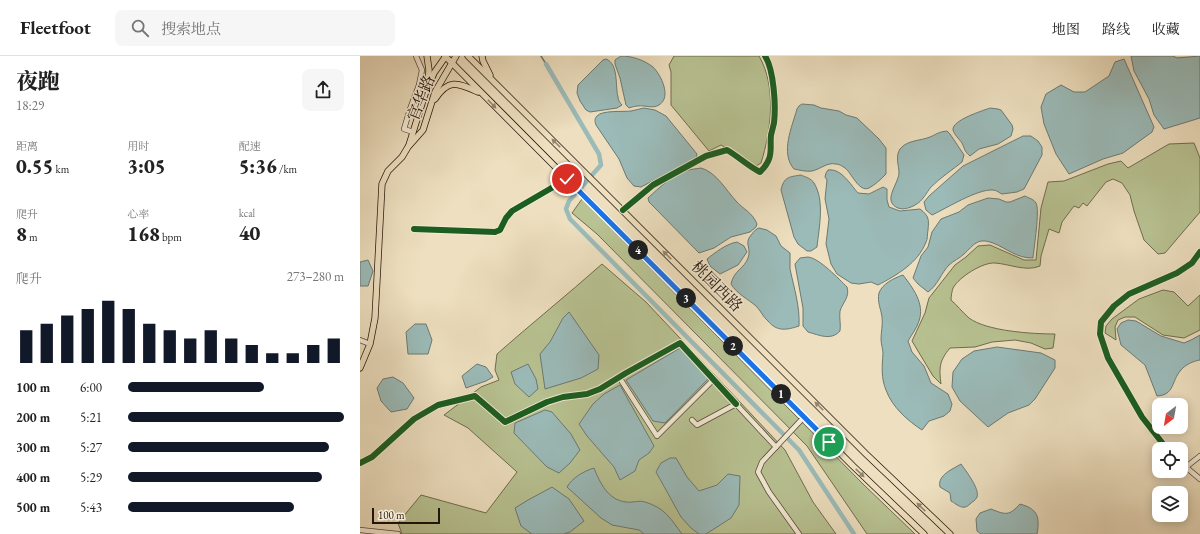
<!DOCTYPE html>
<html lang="zh">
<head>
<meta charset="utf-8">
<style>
	:root { --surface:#fff; --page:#f6f6f6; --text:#222; --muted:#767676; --line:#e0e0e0; --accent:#111827 }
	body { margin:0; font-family:"EB Garamond","Noto Serif SC",serif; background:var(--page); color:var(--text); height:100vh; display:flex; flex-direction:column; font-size:15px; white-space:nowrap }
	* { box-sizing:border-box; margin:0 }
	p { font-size:13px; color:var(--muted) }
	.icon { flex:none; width:22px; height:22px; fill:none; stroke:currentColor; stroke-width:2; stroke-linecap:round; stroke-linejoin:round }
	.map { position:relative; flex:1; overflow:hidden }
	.sheet { display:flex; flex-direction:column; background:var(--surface); width:360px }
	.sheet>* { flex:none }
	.needle { width:26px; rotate:211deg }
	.buttons { position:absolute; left:792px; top:342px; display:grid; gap:8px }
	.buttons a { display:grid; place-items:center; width:36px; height:36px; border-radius:8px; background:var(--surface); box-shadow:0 2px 10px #0003; font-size:20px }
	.scale { position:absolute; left:12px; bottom:10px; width:68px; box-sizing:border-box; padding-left:4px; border:2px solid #261609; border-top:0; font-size:11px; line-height:14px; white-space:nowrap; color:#261609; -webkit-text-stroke:3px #f3ead5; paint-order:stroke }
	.pin { position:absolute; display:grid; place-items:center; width:34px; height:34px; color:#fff; margin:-17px; border:2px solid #fff; border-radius:50%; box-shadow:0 1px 4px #0007 }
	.km { position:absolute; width:20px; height:20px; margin:-10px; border-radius:50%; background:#222; color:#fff; font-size:11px; line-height:20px; text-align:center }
	.round { display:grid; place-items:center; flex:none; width:42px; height:42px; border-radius:8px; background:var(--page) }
	.head { display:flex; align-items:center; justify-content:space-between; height:68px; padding:0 16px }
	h1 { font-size:22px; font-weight:800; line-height:30px }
	.stats { display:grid; grid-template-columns:repeat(3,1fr); gap:6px; height:68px; padding:4px 16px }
	.stats div { display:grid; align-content:center }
	.stats b { font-size:20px; font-weight:800 }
	.stats small { font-size:11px; font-weight:400 }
	.stats p { font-size:11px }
	.chart { height:112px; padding:8px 16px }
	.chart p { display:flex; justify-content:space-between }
	.chart svg { width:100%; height:72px; margin-top:4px; stroke:var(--accent); stroke-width:6 }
	ul { padding:0 16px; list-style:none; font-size:13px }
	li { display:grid; grid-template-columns:64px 48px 1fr; align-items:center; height:30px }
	li i { height:10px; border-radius:5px; background:var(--accent) }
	header { display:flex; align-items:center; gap:24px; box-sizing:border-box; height:56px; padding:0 20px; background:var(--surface); border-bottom:1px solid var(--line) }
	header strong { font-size:19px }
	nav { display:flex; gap:22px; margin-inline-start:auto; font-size:14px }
	.search { width:280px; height:36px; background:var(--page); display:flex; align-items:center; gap:10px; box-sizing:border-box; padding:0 14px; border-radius:8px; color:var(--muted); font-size:15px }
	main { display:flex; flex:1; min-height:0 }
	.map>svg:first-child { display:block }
	.green { fill:#b8c292; stroke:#6f6c4e }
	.water { fill:#9bbbb9; stroke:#6c7973 }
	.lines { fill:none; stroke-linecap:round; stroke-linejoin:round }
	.stream { stroke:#6c7973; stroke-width:1.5 }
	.canal { stroke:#9bbbb9; stroke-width:4.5 }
	.minor-casing { stroke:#584836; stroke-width:6 }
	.major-casing { stroke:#261609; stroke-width:7 }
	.minor { stroke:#f3ead5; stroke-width:4.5 }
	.major { stroke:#eddfbf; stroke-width:5.5 }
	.cycleway-casing { stroke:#f3ead5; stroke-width:8 }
	.cycleway { stroke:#1b5e20; stroke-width:6 }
	.oneway { fill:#93856d }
	.route-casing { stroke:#fff; stroke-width:8 }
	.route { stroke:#1a73e8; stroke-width:5 }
	.labels { text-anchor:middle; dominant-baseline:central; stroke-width:3; stroke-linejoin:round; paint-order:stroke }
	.street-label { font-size:16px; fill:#261609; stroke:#f3ead5 }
</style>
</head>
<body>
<header>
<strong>Fleetfoot</strong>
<div class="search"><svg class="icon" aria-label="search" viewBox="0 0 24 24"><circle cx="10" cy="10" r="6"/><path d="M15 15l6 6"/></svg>搜索地点</div>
<nav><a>地图</a><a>路线</a><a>收藏</a></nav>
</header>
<main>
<section class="sheet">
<div class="head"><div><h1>夜跑</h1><p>18:29</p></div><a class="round"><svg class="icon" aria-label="share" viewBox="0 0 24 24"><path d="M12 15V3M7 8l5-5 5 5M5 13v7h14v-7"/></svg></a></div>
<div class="stats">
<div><p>距离</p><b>0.55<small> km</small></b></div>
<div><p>用时</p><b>3:05</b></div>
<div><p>配速</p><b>5:36<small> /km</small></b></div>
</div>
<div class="stats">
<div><p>爬升</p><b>8<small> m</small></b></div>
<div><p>心率</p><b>168<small> bpm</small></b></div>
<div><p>kcal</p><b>40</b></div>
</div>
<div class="chart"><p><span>爬升</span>273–280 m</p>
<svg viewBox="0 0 160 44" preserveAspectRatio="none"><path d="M5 44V24M15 44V20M25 44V15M35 44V11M45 44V6M55 44V11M65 44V20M75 44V24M85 44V29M95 44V24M105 44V29M115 44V33M125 44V38M135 44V38M145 44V33M155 44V29"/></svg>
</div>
<ul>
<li><b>100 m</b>6:00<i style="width:63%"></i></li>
<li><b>200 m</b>5:21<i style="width:100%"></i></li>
<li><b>300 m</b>5:27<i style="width:93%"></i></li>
<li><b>400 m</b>5:29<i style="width:90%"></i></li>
<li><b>500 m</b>5:43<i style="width:77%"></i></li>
</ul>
</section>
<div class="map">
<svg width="840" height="478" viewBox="0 0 840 478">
	<rect width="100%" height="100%" fill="#eddfbf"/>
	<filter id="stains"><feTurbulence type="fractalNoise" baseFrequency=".005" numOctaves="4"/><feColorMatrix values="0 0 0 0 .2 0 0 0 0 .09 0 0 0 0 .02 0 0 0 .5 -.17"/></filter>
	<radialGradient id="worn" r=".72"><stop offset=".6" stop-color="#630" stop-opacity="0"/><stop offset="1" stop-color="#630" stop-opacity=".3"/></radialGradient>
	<!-- green -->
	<g class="green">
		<path d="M 314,0 L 399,0 C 417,31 411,75 401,107 L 396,110 L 361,89 L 349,95 L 311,49 L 311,16 L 309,9 Z"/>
		<path d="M 834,87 L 840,102 L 840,156 L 805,197 L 798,198 L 784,184 L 774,155 L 770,139 L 762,127 L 753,123 L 746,126 L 727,150 L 723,147 L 719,152 L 714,150 L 702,166 L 699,177 L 689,173 L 681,200 L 680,210 C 666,216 650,208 635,207 C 623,206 599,221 593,232 C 592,235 591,240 591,244 C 597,249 602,256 609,262 C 626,275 672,278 695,278 L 693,292 L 685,293 L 671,287 L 655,284 L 632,286 L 615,291 L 590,292 C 579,305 579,312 581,328 L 573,320 L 552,285 L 565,257 L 569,242 L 595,209 L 606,201 L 618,190 L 630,189 L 664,204 L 676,204 L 681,152 L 688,126 L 704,125 L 748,108 L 761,105 L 768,112 L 809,88 Z"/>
		<path d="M 222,143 L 502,427 L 555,478 L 507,478 L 447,390 L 237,178 L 212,157 Z"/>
		<path d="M 242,208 L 286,246 L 425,394 L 453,446 L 476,478 L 42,478 L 38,467 L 61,439 L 126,457 L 157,416 L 108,372 L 84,359 L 121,331 L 139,324 L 135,314 L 137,298 C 171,268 207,239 242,208 Z"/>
		<path d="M 803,234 L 814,236 L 828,250 L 840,239 L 840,274 L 824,282 L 803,279 L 775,261 L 765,261 L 758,264 L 755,271 L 756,284 L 745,277 L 746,270 L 752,263 L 779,243 Z"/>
	</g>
	<!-- water -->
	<g class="water">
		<path d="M 261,0 C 272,0 284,4 293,11 C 301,19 312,41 299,49 C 293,53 285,49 278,50 C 275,50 272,51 269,52 L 266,49 L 260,22 L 255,8 L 255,4 Z"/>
		<path d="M 771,0 L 813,0 L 817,2 L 840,0 L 840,62 L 804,73 L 794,59 L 789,43 L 774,15 Z"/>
		<path d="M 246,3 C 259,8 255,30 258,41 C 258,44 260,47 262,49 L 257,52 L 230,56 L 226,54 L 220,45 L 217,37 L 218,29 L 243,4 Z"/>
		<path d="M 764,3 L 794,71 L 792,76 L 763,97 L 743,103 L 709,118 L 696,98 L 684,68 L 681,51 L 686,38 L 701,29 L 714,36 L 725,36 L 749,20 L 755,6 Z"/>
		<path d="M 442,48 L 454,49 L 461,52 L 479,55 L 486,59 L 497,62 L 519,83 L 526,92 L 526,118 C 521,123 515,129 509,132 C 499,137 491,116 485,112 C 482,110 479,108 476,108 C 467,106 461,113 452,115 C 447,116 439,114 434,113 C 420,97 432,71 437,53 L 439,50 Z"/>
		<path d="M 284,52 L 295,54 L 306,60 L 337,98 L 336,102 L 333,104 L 281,131 L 274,130 L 267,122 L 259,103 L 236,69 C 235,66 234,63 237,60 C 242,54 263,56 271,55 C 275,54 280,53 284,52 Z"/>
		<path d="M 630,52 L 638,53 L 641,54 L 652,69 L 653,73 L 651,80 L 638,88 L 619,93 L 610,100 C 604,95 605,93 602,87 C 599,83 594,78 593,74 C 592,64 622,55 630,52 Z"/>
		<path d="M 587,75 L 590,78 L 604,99 L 602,106 C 592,114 580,122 571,131 C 566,137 563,145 555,149 C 550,152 543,154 538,152 C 522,145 538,129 539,117 C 539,110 535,100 540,93 C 547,84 560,85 570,81 C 577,78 578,76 587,75 Z"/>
		<path d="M 663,80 L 671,80 L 678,85 L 682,91 L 682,99 L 664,133 L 657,136 L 642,138 C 639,137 637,134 633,134 C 617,133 587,152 572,159 L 566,154 L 564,146 L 569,140 L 603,110 Z"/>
		<path d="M 341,112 C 356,116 366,134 376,145 C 383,153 393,157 397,168 L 396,171 L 390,176 L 371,181 L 354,192 L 339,197 L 295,152 L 289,146 L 288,142 C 299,132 311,120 325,115 C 330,113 336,113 341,112 Z"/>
		<path d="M 468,114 C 481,112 490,128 498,137 L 509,138 L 523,131 L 527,133 L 527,144 L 529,151 L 540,155 L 560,153 C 569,160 569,163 568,174 C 567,178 568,183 566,186 C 558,207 537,219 518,229 L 511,226 L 499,228 L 491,227 L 477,218 L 471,208 L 466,188 L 469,163 L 465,143 L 467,124 L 465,121 L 466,117 Z"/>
		<path d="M 441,119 C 445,121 451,122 454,127 C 465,145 459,171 457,191 L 451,195 L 447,195 L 438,188 L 434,181 L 421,134 C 424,121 428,121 441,119 Z"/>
		<path d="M 665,140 C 668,142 674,143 676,147 C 680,154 674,191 673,202 C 656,202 648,193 633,187 C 617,181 614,189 604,198 C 600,202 593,205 589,209 C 581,217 578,229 568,236 L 558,228 L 553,222 L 561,200 L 568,191 L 572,176 L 581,163 L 599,156 L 608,149 L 628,142 L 639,143 L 646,146 L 650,146 Z"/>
		<path d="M 399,172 L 407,174 L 416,180 L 421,190 L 430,197 C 430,202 430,208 430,213 C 434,232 440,250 439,270 C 427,274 417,276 408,265 C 403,261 401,255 396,250 C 388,243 377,238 371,228 C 374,214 384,213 388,202 C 392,192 383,187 392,178 C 394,175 396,173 399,172 Z"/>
		<path d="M 377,186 L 384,190 L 387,196 L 378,209 L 360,218 L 350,210 L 347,203 C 356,196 366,188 377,186 Z"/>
		<path d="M 448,201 C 459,202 479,223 487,231 C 490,241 483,246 480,255 C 479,261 481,268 480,275 C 471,285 459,279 448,276 L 443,270 L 443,252 L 435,208 L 440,202 Z"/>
		<path d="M 8,204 L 13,215 L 8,230 L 0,230 L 0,206 Z"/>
		<path d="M 543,219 C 553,232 565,248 559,265 C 557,272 552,278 548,285 L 552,296 L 564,310 L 571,327 L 588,338 L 592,348 L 590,355 L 584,360 L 569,365 L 562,374 C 548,365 532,351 526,334 C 521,322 522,310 523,298 C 523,293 521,288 521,283 C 521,276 523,269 522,261 C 521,253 517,246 519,237 C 522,228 534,222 543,219 Z"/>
		<path d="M 209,256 L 239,299 L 238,313 L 221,322 L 185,333 L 180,298 L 190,286 L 203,262 Z"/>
		<path d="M 768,264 L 776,265 L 801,280 L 824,287 L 831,284 L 840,279 L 840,304 C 833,305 825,309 821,314 C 811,325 815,339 797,340 L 785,309 L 761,289 L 757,273 L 761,267 Z"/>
		<path d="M 55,268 L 66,268 L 72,284 L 68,298 L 48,298 L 46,276 Z"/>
		<path d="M 637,291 L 681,297 L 695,304 L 695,312 L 675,343 L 669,349 L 648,357 L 628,371 L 600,345 L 592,331 L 593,316 L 602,303 L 614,295 Z"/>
		<path d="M 320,292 L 349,322 L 305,367 L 293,365 L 266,324 Z"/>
		<path d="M 117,308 L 126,311 L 133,321 L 126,325 L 106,332 L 102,320 Z"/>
		<path d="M 168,308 L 176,323 L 178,333 L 169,341 L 155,328 L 151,316 Z"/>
		<path d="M 33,321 L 43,327 L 54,342 L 47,353 L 31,356 L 21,345 L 17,332 L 23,323 Z"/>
		<path d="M 260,329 L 294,390 L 289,397 L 279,404 L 275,415 L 260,424 L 254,411 L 227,380 L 219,368 L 233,348 L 244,338 Z"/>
		<path d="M 185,354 L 192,356 L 211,378 L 220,394 L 210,407 L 199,417 L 187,411 L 154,377 L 155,367 Z"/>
		<path d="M 310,402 L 316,402 L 327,421 L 339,435 L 357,429 L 368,418 L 380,420 L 379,449 L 371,462 L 346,478 L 339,478 L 331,472 L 321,461 L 296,416 L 301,407 Z"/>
		<path d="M 601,408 C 606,415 620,433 617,441 C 616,444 612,446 610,448 C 603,455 598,449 591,445 L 590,437 L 580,431 C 577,419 593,413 601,408 Z"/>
		<path d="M 234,412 C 240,427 248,444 266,446 C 272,447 279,444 285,446 C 305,452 310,462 322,478 L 284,478 L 279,474 L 252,469 L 241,462 L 207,431 C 212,422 224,415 234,412 Z"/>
		<path d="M 192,431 L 209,443 L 224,465 L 210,476 L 203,478 L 172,478 L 161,470 L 155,452 L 168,444 Z"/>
		<path d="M 660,448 C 678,453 680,461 677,478 L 621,478 L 617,475 L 616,463 L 620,457 L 631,453 C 646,459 649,460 660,448 Z"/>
	</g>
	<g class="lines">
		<!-- stream -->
		<path class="stream" d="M 181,0 L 186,8"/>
		<!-- canal -->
		<path class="canal" d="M 186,8 L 239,98 L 241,109 L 209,145 L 206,153 L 210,163 L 439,394 L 494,478"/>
		<defs>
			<g id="minor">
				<path d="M 53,76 L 44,73 L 50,53 L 59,29 L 62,14 L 56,0"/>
				<path d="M 263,154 L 293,129 L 346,100 L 367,94 C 379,101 388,110 400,116 C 404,112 407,109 409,103 C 412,96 410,87 411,79 C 412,75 413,71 414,67 C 416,50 414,14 405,0"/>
				<path d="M 54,173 L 135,176 L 140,174 L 146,162 L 152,155 L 207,123"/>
				<path d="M 0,284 L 10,288"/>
				<path d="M 259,321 L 297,380 L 354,323"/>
				<path d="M 332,364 L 337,369 L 376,348 L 416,391"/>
				<path d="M 807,393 L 782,361 L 748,302 L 740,278 L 741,266 L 754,250 L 769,238 L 817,217 L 832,207 L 840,196"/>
				<path d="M 0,407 L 12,401 L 54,363 L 78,349 L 115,340 L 145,366 L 187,346 L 203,341 L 227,338 L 240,333 L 266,317 L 320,287 L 376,348"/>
				<path d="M 821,407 L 840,423"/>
				<path d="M 826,411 L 840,400"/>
				<path d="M 0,474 L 38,478"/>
				<path d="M 439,478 L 409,436 L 398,416 L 402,406 L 444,361"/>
			</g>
			<g id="major">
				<path d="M 67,0 L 69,14 L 68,27"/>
				<path d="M 85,0 L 493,410 L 564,478"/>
				<path d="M 108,0 L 506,398 L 590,478"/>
				<path d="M 122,0 L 123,5 L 130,19"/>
				<path d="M 75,43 C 89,22 98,27 118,36"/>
				<path d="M 49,89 L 65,38 L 74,17 L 86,0"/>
				<path d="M 0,312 L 10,288 L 15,262 L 22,128 L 28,115 L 42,101 L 48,91 L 63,74 L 75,36 L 96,0"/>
			</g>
		</defs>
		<!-- minor casing -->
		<use href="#minor" class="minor-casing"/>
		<!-- major casing -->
		<use href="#major" class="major-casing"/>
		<!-- minor -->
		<use href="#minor" class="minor"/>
		<!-- major -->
		<use href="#major" class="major"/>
		<defs>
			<g id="cycleway">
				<path d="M 263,154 L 293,129 L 346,100 L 367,94 C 379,101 388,110 400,116 C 404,112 407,109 409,103 C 412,96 410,87 411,79 C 412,75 413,71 414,67 C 416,50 414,14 405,0"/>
				<path d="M 54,173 L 135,176 L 140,174 L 146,162 L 152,155 L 207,123"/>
				<path d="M 807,393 L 782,361 L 748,302 L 740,278 L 741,266 L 754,250 L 769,238 L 817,217 L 832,207 L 840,196"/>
				<path d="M 0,407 L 12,401 L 54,363 L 78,349 L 115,340 L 145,366 L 187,346 L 203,341 L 227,338 L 240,333 L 266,317 L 320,287 L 376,348"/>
			</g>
		</defs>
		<!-- cycleway casing -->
		<use href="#cycleway" class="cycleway-casing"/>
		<!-- cycleway -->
		<use href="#cycleway" class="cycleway"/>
	</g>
	<!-- one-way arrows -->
	<defs><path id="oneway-solid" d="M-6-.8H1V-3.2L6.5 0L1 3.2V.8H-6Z"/></defs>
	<g class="oneway">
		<use href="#oneway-solid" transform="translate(132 48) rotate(46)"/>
		<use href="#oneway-solid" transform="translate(196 87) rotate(-135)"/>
		<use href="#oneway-solid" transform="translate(307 199) rotate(-135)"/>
		<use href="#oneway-solid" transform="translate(459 350) rotate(-135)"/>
		<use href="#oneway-solid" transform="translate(500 417) rotate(44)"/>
		<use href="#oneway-solid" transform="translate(561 451) rotate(-136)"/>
	</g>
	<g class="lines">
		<defs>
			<path id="route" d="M 207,123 L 469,386"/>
		</defs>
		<!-- route casing -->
		<use href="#route" class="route-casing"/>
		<!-- route -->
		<use href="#route" class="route"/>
	</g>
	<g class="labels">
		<!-- street labels -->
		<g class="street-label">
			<text transform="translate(61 42) rotate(-68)">官华路</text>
			<text transform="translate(357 230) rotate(45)">桃园西路</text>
		</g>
	</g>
	<rect width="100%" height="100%" filter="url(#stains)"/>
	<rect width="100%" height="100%" fill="url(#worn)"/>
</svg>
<div class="buttons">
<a><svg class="needle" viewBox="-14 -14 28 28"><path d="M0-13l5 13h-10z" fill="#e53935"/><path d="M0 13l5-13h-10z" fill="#767676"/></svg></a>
<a><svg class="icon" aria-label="locate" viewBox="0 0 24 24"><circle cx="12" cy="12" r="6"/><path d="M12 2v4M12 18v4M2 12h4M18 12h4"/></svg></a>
<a><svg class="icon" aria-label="layers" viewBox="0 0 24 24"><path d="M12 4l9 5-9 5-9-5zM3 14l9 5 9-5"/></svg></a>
</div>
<div class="scale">100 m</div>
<div class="pin" style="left:469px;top:386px;background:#1e9e55"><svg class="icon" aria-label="arrive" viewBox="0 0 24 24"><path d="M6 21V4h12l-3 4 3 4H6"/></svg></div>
<div class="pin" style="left:207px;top:123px;background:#d93025"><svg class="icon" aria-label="check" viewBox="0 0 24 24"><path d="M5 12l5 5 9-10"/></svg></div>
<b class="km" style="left:421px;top:338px">1</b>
<b class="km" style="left:373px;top:290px">2</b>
<b class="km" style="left:326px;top:242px">3</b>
<b class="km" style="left:278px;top:194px">4</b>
</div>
</main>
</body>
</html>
